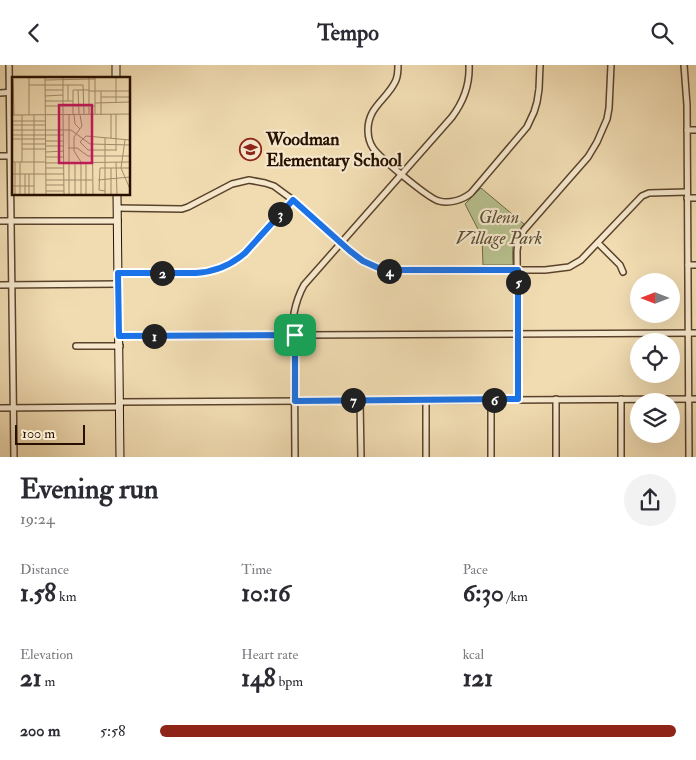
<!DOCTYPE html>
<html lang="en">
<head>
<meta charset="utf-8">
<style>
	:root { --surface:#fff; --page:#f2f2f3; --text:#2b2b33; --muted:#7c7c81; --accent:#8f2418 }
	body { margin:0; font-family:"IM FELL Double Pica",serif; background:var(--page); color:var(--text); height:100vh; display:flex; flex-direction:column; font-size:19px; white-space:nowrap }
	* { box-sizing:border-box; margin:0 }
	p { font-size:16px; color:var(--muted) }
	.icon { flex:none; width:28px; height:28px; fill:none; stroke:currentColor; stroke-width:2; stroke-linecap:round; stroke-linejoin:round }
	.map { position:relative; height:392px; overflow:hidden }
	.details { display:flex; flex-direction:column; background:var(--surface); flex:1 }
	.details>* { flex:none }
	.needle { width:32px; rotate:270deg }
	.fabs { position:absolute; left:630px; top:208px; display:grid; gap:10px }
	.fabs a { display:grid; place-items:center; width:50px; height:50px; border-radius:50%; background:var(--surface); box-shadow:0 5px 20px #0002; font-size:25px }
	.scale { position:absolute; left:15px; bottom:12px; width:70px; box-sizing:border-box; padding-left:5px; border:2px solid #281000; border-top:0; font-size:14px; line-height:18px; white-space:nowrap; color:#281000; -webkit-text-stroke:4px #f6e8cd; paint-order:stroke }
	.pin { position:absolute; display:grid; place-items:center; width:42px; height:42px; color:#fff; margin:-21px; border-radius:10px; box-shadow:0 2px 8px #0006 }
	.km { position:absolute; width:25px; height:25px; margin:-12px; border-radius:50%; background:#222; color:#fff; font-size:14px; line-height:25px; text-align:center }
	.round { display:grid; place-items:center; flex:none; width:52px; height:52px; border-radius:26px; background:var(--page) }
	.overview { display:flex; align-items:center; justify-content:space-between; height:85px; padding:0 20px }
	h1 { font-size:28px; font-weight:700; line-height:38px }
	.figures { display:grid; grid-template-columns:repeat(3,1fr); gap:8px; height:85px; padding:5px 20px }
	.figures div { display:grid; align-content:center }
	.figures b { font-size:25px; font-weight:700 }
	.figures small { font-size:14px; font-weight:400 }
	.figures p { font-size:14px }
	ul { padding:0 20px; list-style:none; font-size:16px }
	li { display:grid; grid-template-columns:80px 60px 1fr; align-items:center; height:38px }
	li i { height:12px; border-radius:6px; background:var(--accent) }
	header { display:flex; justify-content:space-between; align-items:center; height:65px; padding:0 20px; background:var(--surface); font-size:22px; font-weight:700 }
	.map>svg:first-child { display:block }
	.green { fill:#b7c18e; stroke:#706847 }
	.lines { fill:none; stroke-linecap:round; stroke-linejoin:round }
	.street-casing { stroke:#5a432c; stroke-width:8 }
	.secondary-casing { stroke:#281000; stroke-width:9 }
	.street { stroke:#f6e8cd; stroke-width:5 }
	.secondary { stroke:#f6e8cd; stroke-width:7 }
	.route-casing { stroke:#fff; stroke-width:10 }
	.route { stroke:#1a73e8; stroke-width:6 }
	.labels { text-anchor:middle; dominant-baseline:central; stroke-width:4.5; stroke-linejoin:round; paint-order:stroke }
	.poi-label { font-size:18px; font-weight:bold; fill:#281000; stroke:#f6e8cd; text-anchor:start }
	.park-label { font-size:18px; font-style:italic; fill:#5a4e32; stroke:#f6e8cd }
	.inset-road { fill:none; stroke:#a18a6b; stroke-width:1 }
	.view { fill:#c2185b; fill-opacity:0.15; stroke:#c2185b; stroke-width:2.5 }
	.inset-edge { fill:none; stroke:#281000; stroke-width:2.5 }
</style>
</head>
<body>
<header><svg class="icon" aria-label="back" viewBox="0 0 24 24"><path d="M15 5l-7 7 7 7"/></svg>Tempo<svg class="icon" aria-label="search" viewBox="0 0 24 24"><circle cx="10" cy="10" r="6"/><path d="M15 15l6 6"/></svg></header>
<div class="map">
<svg width="696" height="393" viewBox="0 0 696 393">
	<rect width="100%" height="100%" fill="#f1dcb2"/>
	<filter id="stains"><feTurbulence type="fractalNoise" baseFrequency=".004" numOctaves="4"/><feColorMatrix values="0 0 0 0 .2 0 0 0 0 .09 0 0 0 0 .02 0 0 0 .5 -.17"/></filter>
	<radialGradient id="worn" r=".72"><stop offset=".6" stop-color="#630" stop-opacity="0"/><stop offset="1" stop-color="#630" stop-opacity=".3"/></radialGradient>
	<!-- green -->
	<path class="green" d="M 481,123 L 524,159 C 512,175 512,181 513,200 L 483,200 L 482,172 L 465,139 Z"/>
	<g class="lines">
		<defs>
			<g id="street">
				<path d="M 9,0 L 14,393"/>
				<path d="M 398,0 C 398,5 398,10 396,15 C 388,34 368,41 368,65 C 368,71 369,77 373,83 C 379,92 429,134 439,136 C 449,139 463,135 471,128 L 527,62 L 534,47 L 537,37 L 539,24 L 540,0"/>
				<path d="M 684,0 L 687,40 L 689,393"/>
				<path d="M 0,28 L 14,27"/>
				<path d="M 687,65 L 696,65"/>
				<path d="M 0,91 L 14,91"/>
				<path d="M 687,133 L 696,133"/>
				<path d="M 117,143 L 182,144 L 188,142 L 232,119 L 249,115 L 265,118 L 274,121 L 293,135 L 350,186 L 363,196 L 383,205 L 545,205 L 569,202 L 581,195 L 642,131 L 649,128 L 687,127"/>
				<path d="M 0,156 L 118,156"/>
				<path d="M 598,178 L 620,200 L 623,207"/>
				<path d="M 688,200 L 696,200"/>
				<path d="M 118,208 L 196,208 C 215,207 231,200 245,188 L 293,135"/>
				<path d="M 0,220 L 119,219"/>
				<path d="M 119,271 L 696,268"/>
				<path d="M 76,281 L 120,281"/>
				<path d="M 518,334 L 517,186 L 518,178 L 524,165 L 588,92 L 597,77 L 607,54 L 609,43 L 611,0"/>
				<path d="M 556,334 L 556,393"/>
				<path d="M 621,334 L 621,393"/>
				<path d="M 360,335 L 361,393"/>
				<path d="M 426,335 L 426,393"/>
				<path d="M 491,335 L 491,393"/>
				<path d="M 120,337 L 696,334"/>
				<path d="M 0,343 L 120,342"/>
				<path d="M 295,393 L 294,248 C 296,238 299,229 304,220 L 452,52 C 464,36 470,20 469,0"/>
			</g>
			<g id="secondary">
				<path d="M 116,0 L 116,14"/>
				<path d="M 117,129 L 120,393"/>
			</g>
		</defs>
		<!-- street casing -->
		<use href="#street" class="street-casing"/>
		<!-- secondary casing -->
		<use href="#secondary" class="secondary-casing"/>
		<!-- street -->
		<use href="#street" class="street"/>
		<!-- secondary -->
		<use href="#secondary" class="secondary"/>
	</g>
	<g class="lines">
		<defs>
			<path id="route" d="M 293,135 L 350,186 L 363,196 L 383,205 L 518,205 L 518,334 L 295,336 L 295,270 L 119,271 L 118,208 L 196,208 C 215,207 231,200 245,188 Z"/>
		</defs>
		<!-- route casing -->
		<use href="#route" class="route-casing"/>
		<!-- route -->
		<use href="#route" class="route"/>
	</g>
	<!-- icons -->
	<defs>
		<symbol id="school-ring" viewBox="-11 -11 22 22"><circle r="9.5" fill="#f6e8cd" stroke="#8f2418" stroke-width="1.5"/><path d="M0-5L7-2L0 1L-7-2ZM-4 1L0 2.5L4 1V4Q0 6-4 4Z" fill="#8f2418"/></symbol>
	</defs>
	<g fill-rule="evenodd">
		<use href="#school-ring" x="238" y="72" width="25" height="25"/>
	</g>
	<g class="labels">
		<!-- poi labels -->
		<g class="poi-label">
			<text x="266" y="74">Woodman<tspan x="266" dy="21">Elementary School</tspan></text>
		</g>
		<!-- park labels -->
		<g class="park-label">
			<text x="499" y="152">Glenn<tspan x="499" dy="21">Village Park</tspan></text>
		</g>
	</g>
	<!-- overview -->
	<g transform="translate(12 12)">
		<rect width="118" height="118" fill="#f1dcb2"/>
		<path class="inset-road" d="M 17,0 L 17,38M 33,0 L 34,117M 51,0 L 51,38M 104,0 L 104,25M 77,1 L 77,37M 83,1 L 83,37M 1,2 L 2,38M 33,3 L 83,2M 17,8 L 71,8 L 72,37M 56,8 L 56,24M 33,13 L 51,13M 66,13 L 67,37M 77,14 L 118,14M 89,14 L 89,38M 33,19 L 51,18M 89,20 L 118,20M 33,24 L 61,24M 83,26 L 118,25M 33,29 L 83,29M 61,37 L 61,13 L 77,13M 99,37 L 99,61M 104,37 L 104,74M 0,38 L 118,37M 10,38 L 10,85M 22,38 L 22,85M 51,38 L 52,117M 57,38 L 57,117M 62,38 L 63,47 L 68,52M 68,38 L 70,49 L 62,60 L 62,74 L 69,85M 80,38 L 81,117M 0,44 L 34,44M 0,48 L 34,48M 0,53 L 59,53 L 78,67 L 118,68M 0,58 L 34,58M 34,58 L 52,58M 93,61 L 93,85M 0,62 L 34,62M 113,63 L 109,91 L 118,112M 34,64 L 52,64M 10,67 L 34,67M 34,69 L 52,69M 56,71 L 65,71 L 76,79 L 118,79M 10,72 L 34,72M 104,73 L 76,73 L 68,65 L 74,59 L 118,63M 34,75 L 52,74M 34,80 L 52,80M 0,85 L 34,85M 3,85 L 3,117M 8,85 L 8,117M 22,85 L 22,117M 63,85 L 63,117M 69,85 L 69,117M 74,85 L 74,117M 93,85 L 93,117M 104,85 L 105,117M 34,86 L 118,85M 34,91 L 52,91M 99,91 L 99,117M 0,97 L 52,97M 13,97 L 13,117M 17,97 L 17,117M 34,103 L 80,103M 86,103 L 118,100M 34,108 L 52,108M 0,109 L 22,109M 34,114 L 52,114M 93,114 L 87,113 L 88,91 L 118,91"/>
		<path class="view" d="M 47,28 L 80,28 L 80,86 L 47,86 Z"/>
		<rect width="118" height="118" class="inset-edge"/>
	</g>
	<rect width="100%" height="100%" filter="url(#stains)"/>
	<rect width="100%" height="100%" fill="url(#worn)"/>
</svg>
<div class="fabs">
<a><svg class="needle" viewBox="-14 -14 28 28"><path d="M0-13l5 13h-10z" fill="#e53935"/><path d="M0 13l5-13h-10z" fill="#7c7c81"/></svg></a>
<a><svg class="icon" aria-label="locate" viewBox="0 0 24 24"><circle cx="12" cy="12" r="6"/><path d="M12 2v4M12 18v4M2 12h4M18 12h4"/></svg></a>
<a><svg class="icon" aria-label="layers" viewBox="0 0 24 24"><path d="M12 4l9 5-9 5-9-5zM3 14l9 5 9-5"/></svg></a>
</div>
<div class="scale">100 m</div>
<div class="pin" style="left:295px;top:270px;background:#1e9e55"><svg class="icon" aria-label="arrive" viewBox="0 0 24 24"><path d="M6 21V4h12l-3 4 3 4H6"/></svg></div>
<b class="km" style="left:154px;top:271px">1</b>
<b class="km" style="left:162px;top:208px">2</b>
<b class="km" style="left:280px;top:149px">3</b>
<b class="km" style="left:389px;top:206px">4</b>
<b class="km" style="left:518px;top:217px">5</b>
<b class="km" style="left:494px;top:335px">6</b>
<b class="km" style="left:353px;top:335px">7</b>
</div>
<section class="details">
<div class="overview"><div><h1>Evening run</h1><p>19:24</p></div><a class="round"><svg class="icon" aria-label="share" viewBox="0 0 24 24"><path d="M12 15V3M7 8l5-5 5 5M5 13v7h14v-7"/></svg></a></div>
<div class="figures">
<div><p>Distance</p><b>1.58<small> km</small></b></div>
<div><p>Time</p><b>10:16</b></div>
<div><p>Pace</p><b>6:30<small> /km</small></b></div>
</div>
<div class="figures">
<div><p>Elevation</p><b>21<small> m</small></b></div>
<div><p>Heart rate</p><b>148<small> bpm</small></b></div>
<div><p>kcal</p><b>121</b></div>
</div>
<ul>
<li><b>200 m</b>5:58<i style="width:100%"></i></li>
</ul>
</section>
</body>
</html>
